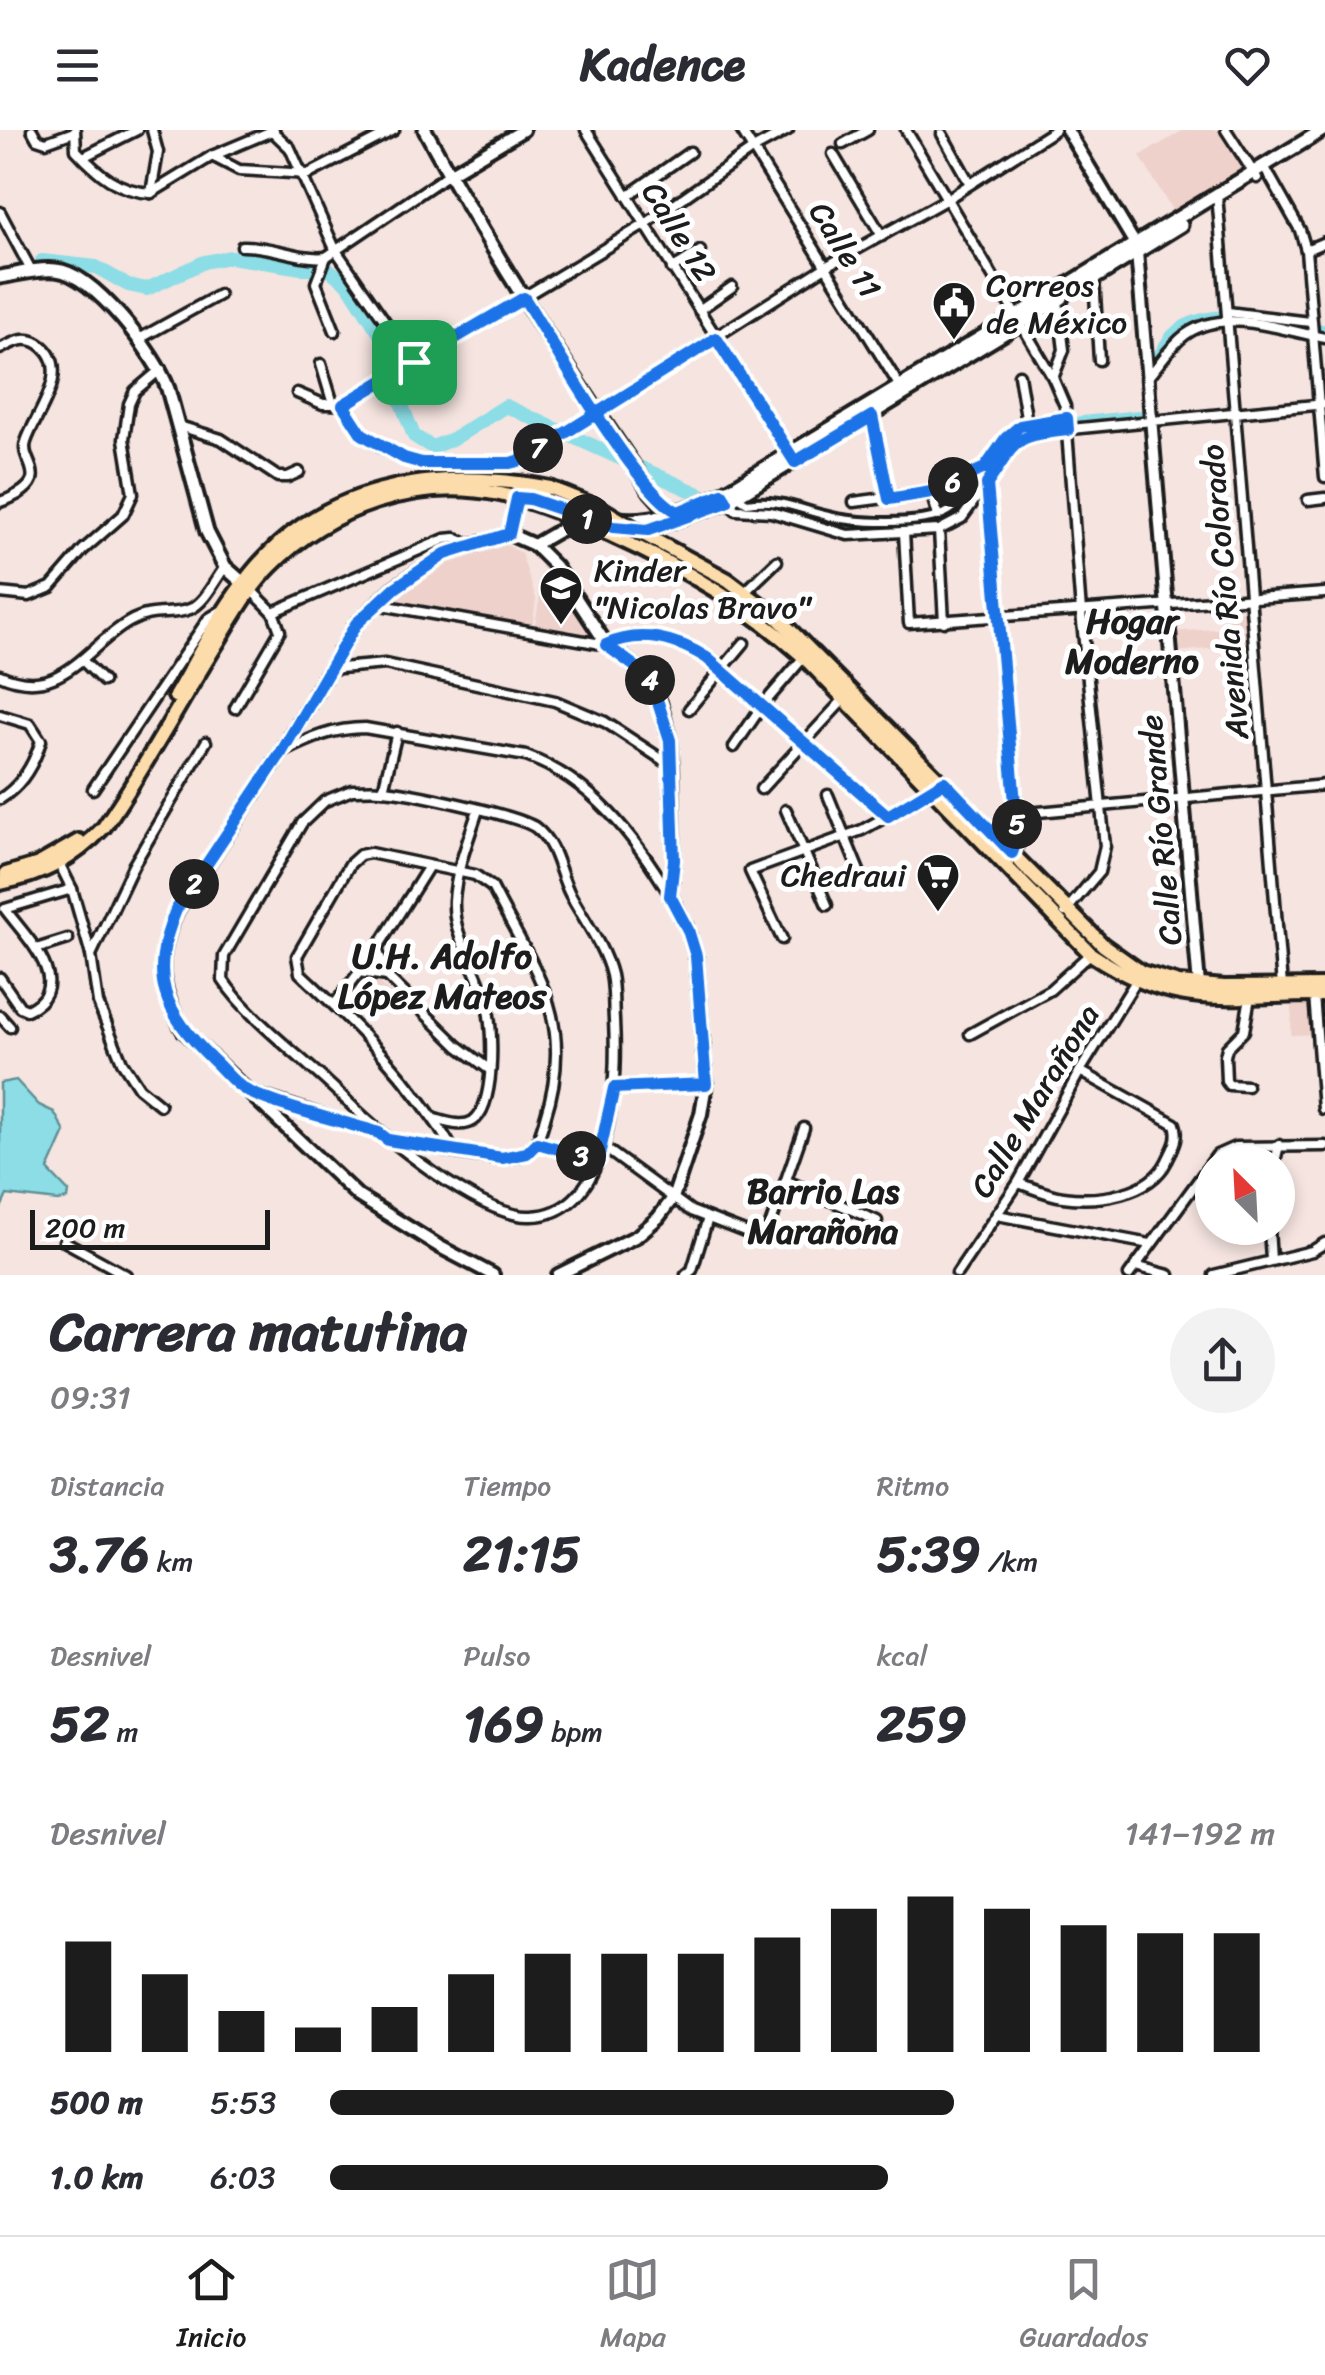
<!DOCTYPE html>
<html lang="es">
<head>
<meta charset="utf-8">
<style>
	:root { --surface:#fff; --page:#f2f2f3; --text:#2b2b33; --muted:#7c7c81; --line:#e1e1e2; --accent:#1c1c1c }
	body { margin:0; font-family:Sriracha,sans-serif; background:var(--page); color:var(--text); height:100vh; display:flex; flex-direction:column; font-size:38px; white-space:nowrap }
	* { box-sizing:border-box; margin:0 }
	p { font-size:32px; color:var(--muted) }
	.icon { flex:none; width:55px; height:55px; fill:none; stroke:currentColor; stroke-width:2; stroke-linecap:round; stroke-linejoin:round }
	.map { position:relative; height:1145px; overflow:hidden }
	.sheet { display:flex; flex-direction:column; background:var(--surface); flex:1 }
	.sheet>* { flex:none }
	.needle { width:65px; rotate:336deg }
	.controls { position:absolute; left:1195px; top:1015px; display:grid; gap:20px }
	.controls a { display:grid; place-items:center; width:100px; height:100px; border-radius:50%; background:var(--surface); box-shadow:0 5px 15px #0003; font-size:50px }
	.scale { position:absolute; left:30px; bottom:25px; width:240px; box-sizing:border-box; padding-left:10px; border:5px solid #1c1c1c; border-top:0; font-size:28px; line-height:35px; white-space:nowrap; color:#1c1c1c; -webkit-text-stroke:8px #fff; paint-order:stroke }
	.pin { position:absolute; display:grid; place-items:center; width:85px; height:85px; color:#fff; margin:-42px; border-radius:20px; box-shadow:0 5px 15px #0006 }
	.km { position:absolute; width:50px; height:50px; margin:-25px; border-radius:50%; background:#222; color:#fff; font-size:28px; line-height:50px; text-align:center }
	.round { display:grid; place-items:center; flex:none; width:105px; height:105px; border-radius:52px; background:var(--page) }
	.head { display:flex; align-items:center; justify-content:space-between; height:170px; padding:0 50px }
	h1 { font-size:55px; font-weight:800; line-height:75px }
	.metrics { display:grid; grid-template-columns:repeat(3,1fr); gap:15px; height:170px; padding:10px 50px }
	.metrics div { display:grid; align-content:center }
	.metrics b { font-size:50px; font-weight:800 }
	.metrics small { font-size:28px; font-weight:400 }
	.metrics p { font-size:28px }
	.chart { height:280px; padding:20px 50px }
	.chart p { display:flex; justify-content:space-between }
	.chart svg { width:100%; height:180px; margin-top:10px; stroke:var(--accent); stroke-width:6 }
	ul { padding:0 50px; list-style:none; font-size:32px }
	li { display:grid; grid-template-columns:160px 120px 1fr; align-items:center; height:75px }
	li i { height:25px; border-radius:12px; background:var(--accent) }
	header { display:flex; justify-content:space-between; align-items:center; height:130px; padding:0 50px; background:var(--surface); font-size:45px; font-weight:800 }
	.menu { display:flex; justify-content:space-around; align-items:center; height:140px; border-top:2px solid var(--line); background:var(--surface); font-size:28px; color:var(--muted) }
	.menu a { display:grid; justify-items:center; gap:5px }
	.menu .current { color:var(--accent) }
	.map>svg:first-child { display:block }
	.built { fill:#eed1ca }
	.water { fill:#8cdde6; stroke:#5f9095; stroke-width:2.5 }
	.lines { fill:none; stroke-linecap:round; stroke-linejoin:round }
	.river { stroke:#8cdde6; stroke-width:14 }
	.pedestrian-casing { stroke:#1c1c1c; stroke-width:14 }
	.minor-casing { stroke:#1c1c1c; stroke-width:15 }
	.tertiary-casing { stroke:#1c1c1c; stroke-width:18 }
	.secondary-casing { stroke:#1c1c1c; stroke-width:19 }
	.primary-casing { stroke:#1c1c1c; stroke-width:20 }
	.pedestrian { stroke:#fff; stroke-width:6 }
	.minor { stroke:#fff; stroke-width:8 }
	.tertiary { stroke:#fff; stroke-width:10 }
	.secondary { stroke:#fff; stroke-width:11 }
	.primary { stroke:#fddcac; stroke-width:12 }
	.primary-bridge-casing { stroke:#1c1c1c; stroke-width:20; stroke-linecap:butt }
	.primary-bridge { stroke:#fddcac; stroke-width:12 }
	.route-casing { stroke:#fff; stroke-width:20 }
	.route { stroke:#1a73e8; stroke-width:12 }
	.labels { text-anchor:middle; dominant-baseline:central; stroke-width:10; stroke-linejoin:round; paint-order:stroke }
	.street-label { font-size:32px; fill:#1c1c1c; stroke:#fff }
	.poi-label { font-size:32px; fill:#1c1c1c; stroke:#fff; text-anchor:start }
	.neighbourhood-label { font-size:35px; font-weight:bold; fill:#1c1c1c; stroke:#fff }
</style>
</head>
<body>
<header><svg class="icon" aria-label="menu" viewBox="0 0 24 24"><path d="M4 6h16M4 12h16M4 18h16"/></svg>Kadence<svg class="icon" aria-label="heart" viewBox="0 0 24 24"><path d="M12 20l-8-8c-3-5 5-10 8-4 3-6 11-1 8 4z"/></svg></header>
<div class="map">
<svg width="1325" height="1145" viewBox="0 0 1325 1145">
	<rect width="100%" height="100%" fill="#f5e4e0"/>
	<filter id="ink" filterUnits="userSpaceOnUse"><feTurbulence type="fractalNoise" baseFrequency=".01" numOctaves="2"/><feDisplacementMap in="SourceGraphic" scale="20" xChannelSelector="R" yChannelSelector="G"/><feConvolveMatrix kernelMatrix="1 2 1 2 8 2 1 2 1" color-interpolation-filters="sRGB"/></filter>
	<g filter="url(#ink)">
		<!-- built -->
		<g class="built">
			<path d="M 1184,0 L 1224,0 L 1249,41 L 1175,85 L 1140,26 Z"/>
			<path d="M 492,412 L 505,414 L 521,423 L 536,469 L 532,499 L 383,472 L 442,431 Z"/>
			<path d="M 542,455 L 569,459 L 591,494 L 588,509 L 534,500 Z"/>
			<path d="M 1250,480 L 1252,515 L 1175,522 L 1173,502 L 1229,498 L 1227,482 Z"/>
			<path d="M 373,847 L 390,863 L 369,883 L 352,868 Z"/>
			<path d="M 1318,872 L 1317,904 L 1291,905 L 1292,874 Z"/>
		</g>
		<!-- water -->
		<path class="water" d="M 16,950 L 39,975 L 54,982 L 65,1002 L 48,1040 L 69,1062 L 68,1069 L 58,1071 L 7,1065 L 0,1080 L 0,953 Z"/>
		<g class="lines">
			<!-- river -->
			<g class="river">
				<path d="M 42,131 L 96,137 L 128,155 L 147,159 L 204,132 L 230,127 L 308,139 L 328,139 L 348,154 L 394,226 L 400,270 L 414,306 L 432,317 L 453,309 L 506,276 L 556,299"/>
				<path d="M 1158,230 C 1163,221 1168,209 1176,203 C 1209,174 1287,190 1325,202"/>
				<path d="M 569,305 L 622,329"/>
				<path d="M 641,338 L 701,365"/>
				<path d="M 745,376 L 784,379 L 835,398 L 944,391 L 959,381 L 1015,307 L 1026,299 L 1140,287"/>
			</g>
			<defs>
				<path id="pedestrian" d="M 738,367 L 747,373 C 775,368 797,378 824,385 C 852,393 924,397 949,381 C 963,372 974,352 984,339"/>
				<g id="minor">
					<path d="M 32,0 L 37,9 L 46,12 L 74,2"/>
					<path d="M 75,0 L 76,20 C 98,44 118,61 151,63"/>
					<path d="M 271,0 L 290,18 L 335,119 L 414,233"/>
					<path d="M 586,0 L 790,324"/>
					<path d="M 741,0 L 902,260"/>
					<path d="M 906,0 L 1053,248 L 1065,276 L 1081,482 L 1105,716 L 1099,742 L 1065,782"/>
					<path d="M 1226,0 L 1257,48"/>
					<path d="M 942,4 L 970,54"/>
					<path d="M 843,14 L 868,0"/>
					<path d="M 833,24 L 882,106"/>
					<path d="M 212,26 L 239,40 L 309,44 L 394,0"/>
					<path d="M 83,27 L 137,0"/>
					<path d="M 1264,36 L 1300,100 L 1306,120 L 1325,347"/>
					<path d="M 151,63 L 212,26 L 274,0"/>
					<path d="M 151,63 L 158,22 L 152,0"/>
					<path d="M 1217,64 L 1282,856"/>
					<path d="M 627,66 L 690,22"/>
					<path d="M 0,82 L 32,142"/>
					<path d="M 242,116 C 272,115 298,130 326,127 L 449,44"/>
					<path d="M 1306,120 L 1325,112"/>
					<path d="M 326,127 L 316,153 L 335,201"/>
					<path d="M 672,139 L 700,121"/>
					<path d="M 1094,148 L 1099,230"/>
					<path d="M 699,180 L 732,157"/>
					<path d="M 1228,182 L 1310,192"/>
					<path d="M 139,209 L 219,165"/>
					<path d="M 0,219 C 15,211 28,204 43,217 C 72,243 34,286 26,312 C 21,325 36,337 32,350 C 28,361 10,369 0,372"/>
					<path d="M 321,234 L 333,274 L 343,275"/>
					<path d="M 1019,245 L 1027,293"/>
					<path d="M 1148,247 C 1160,234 1170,216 1185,205 C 1225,176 1283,201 1325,208"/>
					<path d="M 1053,248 L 1064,220 L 1058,171"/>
					<path d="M 297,263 L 323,274 L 333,274"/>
					<path d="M 343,275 C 350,286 357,300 367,308 C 407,339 474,343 522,330 L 827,136 L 947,69 L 1055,0"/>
					<path d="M 343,275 L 644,95 L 753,19 L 788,0"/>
					<path d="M 869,281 L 889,369"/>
					<path d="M 179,296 L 221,309 L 278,347 L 288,347 L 299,342"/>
					<path d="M 987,354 L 1017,684 L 1017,718 L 1010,726"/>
					<path d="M 931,362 L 938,386"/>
					<path d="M 1308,370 L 1325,368"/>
					<path d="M 727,372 L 736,380 L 771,382 L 848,405 L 939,400 L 962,388 L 1018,310 L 1030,303 L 1325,274"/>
					<path d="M 854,372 L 931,362 L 985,338 L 1006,309 L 1020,296 L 1067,288"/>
					<path d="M 939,400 L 944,492"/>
					<path d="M 904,402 L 909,493 L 1325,463"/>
					<path d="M 746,461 L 777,431"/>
					<path d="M 0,463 L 29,466 L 51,457 L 83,420 L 123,385 L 133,364 L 124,309 L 129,274 L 135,261 L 161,239"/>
					<path d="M 376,474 L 607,515 C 641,499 677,509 707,528 L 888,686"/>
					<path d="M 273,482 L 445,409 L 455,408 L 471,415"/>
					<path d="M 83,531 L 103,551"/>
					<path d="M 329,539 L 385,534 L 555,571 L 605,592 L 672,636"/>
					<path d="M 0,545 C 61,572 85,517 129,492 C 153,478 169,487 190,479 C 205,473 215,450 225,437"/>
					<path d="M 235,578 L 280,501 L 273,482 L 250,459"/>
					<path d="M 689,579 L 744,513"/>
					<path d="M 0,585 L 30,594 L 41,611 C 34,634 21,656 0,669"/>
					<path d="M 734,617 L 762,576 L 804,527"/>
					<path d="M 283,622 C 311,608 334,598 365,598 L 526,626 C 592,650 635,707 670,765"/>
					<path d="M 93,659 L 208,489 L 221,481"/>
					<path d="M 761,659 L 844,569"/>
					<path d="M 352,660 C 362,660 372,659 382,660 C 406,661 521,686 536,698 C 557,715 558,741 570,764 C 584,790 604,816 611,845 C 614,859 613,875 614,890 C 617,949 614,1084 531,1086 C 481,1088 382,1006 347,971 C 311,934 249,890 223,850 L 224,826 L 302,693 L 325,671 Z"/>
					<path d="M 383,660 L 397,602"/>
					<path d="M 828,665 L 861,746"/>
					<path d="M 786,680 L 827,775"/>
					<path d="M 1017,684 L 1325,655"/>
					<path d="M 60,735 L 72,759 L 91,825"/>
					<path d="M 782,809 L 750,741 L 862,700 L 937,659"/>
					<path d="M 36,819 L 68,809"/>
					<path d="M 377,819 L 387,846 L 458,916 L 490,940"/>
					<path d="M 359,842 L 387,846"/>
					<path d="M 0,848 L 20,877 L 27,880 C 78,856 24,805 5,779 L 72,759"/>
					<path d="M 1314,865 L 1323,979"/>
					<path d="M 334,875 L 377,819 L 429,736"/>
					<path d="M 0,886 L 10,897"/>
					<path d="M 970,904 L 1050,860 L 1090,824"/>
					<path d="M 1247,956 L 1229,955 L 1226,951 L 1225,926 L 1227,918 L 1244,901 L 1250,867"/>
					<path d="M 614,958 L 706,954"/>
					<path d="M 248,961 L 378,1003"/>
					<path d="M 160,975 L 139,958 L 122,932 L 98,873 L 91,825 L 133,736 L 206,612"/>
					<path d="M 435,989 C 446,992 462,998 473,991 C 495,976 493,904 488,880 C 481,842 452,810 454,770 C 456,740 469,708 478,680"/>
					<path d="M 393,1011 C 425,1016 486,1032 515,1027 C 536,1024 540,1005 545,988 C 577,889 535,842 492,757 L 475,745 L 370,723 L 360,725 L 350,734 L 297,826 L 300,843 C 358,897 413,951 453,1020"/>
					<path d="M 537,1013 L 597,1031"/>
					<path d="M 602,1016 L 691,1081 L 765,1110 L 804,998"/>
					<path d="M 1275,1032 L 1279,1015"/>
					<path d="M 787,1051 L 877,1091"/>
					<path d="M 1018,1053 C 1033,1058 1048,1065 1063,1067 C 1098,1072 1150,1065 1167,1031 C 1173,1018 1180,1009 1175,994 L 1080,941"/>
					<path d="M 997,1085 L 1150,1114"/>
					<path d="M 1269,1098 L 1271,1130"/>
					<path d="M 64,1111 L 126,1145"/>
					<path d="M 1135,1136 L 1169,1145"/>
					<path d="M 957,1143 L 1018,1053 L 1080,941 L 1139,846"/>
					<path d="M 686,1145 L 692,1140 L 708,1088"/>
					<path d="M 1129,1145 L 1217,1025 L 1235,1017 L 1325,1016"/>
					<path d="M 1214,1145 L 1312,1121 L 1325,1113"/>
				</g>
				<g id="tertiary">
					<path d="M 1067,0 L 1135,114 L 1137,122 L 1199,856"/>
					<path d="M 449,44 L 523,0"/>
					<path d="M 509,404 L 534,415 L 555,436 L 607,515 L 644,543 L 660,572 L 670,610 L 672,636 L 674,730 L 670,765 L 688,800 L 696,826 L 706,954 L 701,984 L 673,1068 L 658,1088 L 637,1106 L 558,1145"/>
					<path d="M 509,404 L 517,368"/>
					<path d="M 534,415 L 560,400 L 588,396"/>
					<path d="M 493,1145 L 440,1117 L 358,1066 L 183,900 C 158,854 156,829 177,780 L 281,623 L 356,494 L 395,457 L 445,424 L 509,404"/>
				</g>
				<g id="secondary">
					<path d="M 425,0 C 493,125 571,244 651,362 L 660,372 L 678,382"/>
					<path d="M 0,147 C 18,144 38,138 56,140 C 94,143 156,225 168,259 L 207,402 L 225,437 L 250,459"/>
					<path d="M 1077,159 L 1181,95"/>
					<path d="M 515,354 L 601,384"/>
					<path d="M 584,388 L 613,397 L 647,400 L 727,372 L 1062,168"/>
					<path d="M 619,389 C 657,393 688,378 722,364 L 1323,0"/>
				</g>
				<g id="primary">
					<path d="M 645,405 L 728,450 L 777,487 L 1103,815 L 1141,842 L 1179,853 L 1224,857 L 1325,856"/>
					<path d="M 175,566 C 197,529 216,489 242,455 C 315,354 435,336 550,358"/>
					<path d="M 6,744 L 39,734 L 79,711"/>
					<path d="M 0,753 C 43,745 74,729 104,697 C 146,637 180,572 219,510 C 235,484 249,458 271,436 C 329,377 418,347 500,364 C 539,372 577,390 613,406 C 684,438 746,475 804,527 L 1091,824 C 1180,883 1226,864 1325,865"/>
				</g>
			</defs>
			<!-- pedestrian casing -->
			<use href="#pedestrian" class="pedestrian-casing"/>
			<!-- minor casing -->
			<use href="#minor" class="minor-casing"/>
			<!-- tertiary casing -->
			<use href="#tertiary" class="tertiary-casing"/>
			<!-- secondary casing -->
			<use href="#secondary" class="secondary-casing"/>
			<!-- primary casing -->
			<use href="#primary" class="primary-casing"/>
			<!-- pedestrian -->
			<use href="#pedestrian" class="pedestrian"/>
			<!-- minor -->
			<use href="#minor" class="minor"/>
			<!-- tertiary -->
			<use href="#tertiary" class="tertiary"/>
			<!-- secondary -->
			<use href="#secondary" class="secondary"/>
			<!-- primary -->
			<use href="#primary" class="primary"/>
			<defs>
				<path id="primary-bridge" d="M 550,358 L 602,379 L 645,405"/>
			</defs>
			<!-- primary-bridge casing -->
			<use href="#primary-bridge" class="primary-bridge-casing"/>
			<!-- primary-bridge -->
			<use href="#primary-bridge" class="primary-bridge"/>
		</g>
	</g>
	<g class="lines" filter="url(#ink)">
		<defs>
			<path id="route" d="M 414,232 L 524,168 C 552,212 638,364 678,382 L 722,364 L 727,372 L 648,400 L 613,397 L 530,369 L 517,368 L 509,404 L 445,424 L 395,458 L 356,494 L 281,623 L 176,780 C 148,848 163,881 213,930 C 224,940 235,955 247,961 C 288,980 336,989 379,1003 L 388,1010 L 502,1028 L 527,1023 L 537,1013 L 598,1030 L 614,958 L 706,954 L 696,826 L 688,800 L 670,766 L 674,730 L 670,610 L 652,554 L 644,543 L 606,515 C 641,499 677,509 707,528 L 888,686 L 944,652 L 1012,723 L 1018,707 L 1016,684 L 987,354 C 1018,309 1011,306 1068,300 L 1067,288 L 1020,296 L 1006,308 L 985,338 L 931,362 L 889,369 L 872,286 L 795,332 L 716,208 L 704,216 L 522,330 L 510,333 L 422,333 L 404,328 L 362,304 L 343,275 L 414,232"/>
		</defs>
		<!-- route casing -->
		<use href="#route" class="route-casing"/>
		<!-- route -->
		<use href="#route" class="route"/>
	</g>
	<!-- icons -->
	<defs>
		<symbol id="civic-pin" viewBox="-11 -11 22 30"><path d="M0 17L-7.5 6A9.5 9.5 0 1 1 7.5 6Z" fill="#1c1c1c" stroke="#fff"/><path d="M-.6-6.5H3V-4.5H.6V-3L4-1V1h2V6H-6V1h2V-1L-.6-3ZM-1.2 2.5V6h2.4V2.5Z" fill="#fff"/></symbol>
		<symbol id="school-pin" viewBox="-11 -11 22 30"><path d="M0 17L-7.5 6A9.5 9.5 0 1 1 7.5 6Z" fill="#1c1c1c" stroke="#fff"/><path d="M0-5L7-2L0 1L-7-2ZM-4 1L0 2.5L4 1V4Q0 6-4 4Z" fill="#fff"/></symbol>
		<symbol id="supermarket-pin" viewBox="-11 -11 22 30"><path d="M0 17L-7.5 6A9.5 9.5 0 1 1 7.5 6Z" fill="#1c1c1c" stroke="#fff"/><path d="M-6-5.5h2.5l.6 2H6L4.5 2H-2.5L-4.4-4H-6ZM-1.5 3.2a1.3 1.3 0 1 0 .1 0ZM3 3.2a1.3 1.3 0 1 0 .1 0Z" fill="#fff"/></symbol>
	</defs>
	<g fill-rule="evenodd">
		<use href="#civic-pin" x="929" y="148" width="50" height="68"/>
		<use href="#school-pin" x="536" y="433" width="50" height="68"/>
		<use href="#supermarket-pin" x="913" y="720" width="50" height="68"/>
	</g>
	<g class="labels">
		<!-- street labels -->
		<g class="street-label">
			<text transform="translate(679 102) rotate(58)">Calle 12</text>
			<text transform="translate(845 120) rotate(58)">Calle 11</text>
			<text transform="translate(1225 462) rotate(-95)">Avenida Río Colorado</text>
			<text transform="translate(1161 700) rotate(-95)">Calle Río Grande</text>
			<text transform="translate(1035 971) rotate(-59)">Calle Marañona</text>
		</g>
		<!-- poi labels -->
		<g class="poi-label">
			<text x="986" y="155">Correos<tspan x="986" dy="37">de México</tspan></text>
			<text x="594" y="440">Kinder<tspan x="594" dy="37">"Nicolas Bravo"</tspan></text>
			<text x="906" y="745" text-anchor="end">Chedraui</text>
		</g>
		<!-- neighbourhood labels -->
		<g class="neighbourhood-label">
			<text x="1132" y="491">Hogar<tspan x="1132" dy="40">Moderno</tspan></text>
			<text x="442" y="826">U.H. Adolfo<tspan x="442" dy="40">López Mateos</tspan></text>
			<text x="823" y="1061">Barrio Las<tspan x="823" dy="40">Marañona</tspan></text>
		</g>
	</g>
</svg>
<div class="controls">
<a><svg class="needle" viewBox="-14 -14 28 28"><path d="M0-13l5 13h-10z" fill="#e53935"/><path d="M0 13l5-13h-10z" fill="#7c7c81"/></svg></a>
</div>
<div class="scale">200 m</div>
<div class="pin" style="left:414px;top:232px;background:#1e9e55"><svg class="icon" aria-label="arrive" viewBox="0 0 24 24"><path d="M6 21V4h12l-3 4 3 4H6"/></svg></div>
<b class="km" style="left:587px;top:389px">1</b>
<b class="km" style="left:194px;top:754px">2</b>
<b class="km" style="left:581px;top:1026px">3</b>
<b class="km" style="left:650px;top:550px">4</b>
<b class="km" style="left:1017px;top:694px">5</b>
<b class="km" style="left:953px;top:352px">6</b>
<b class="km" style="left:538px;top:318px">7</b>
</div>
<section class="sheet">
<div class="head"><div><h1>Carrera matutina</h1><p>09:31</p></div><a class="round"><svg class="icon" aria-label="share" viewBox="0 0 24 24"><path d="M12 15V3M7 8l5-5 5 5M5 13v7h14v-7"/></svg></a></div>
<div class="metrics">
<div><p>Distancia</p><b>3.76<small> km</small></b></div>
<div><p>Tiempo</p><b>21:15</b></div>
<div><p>Ritmo</p><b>5:39<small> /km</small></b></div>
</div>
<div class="metrics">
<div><p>Desnivel</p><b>52<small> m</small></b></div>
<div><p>Pulso</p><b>169<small> bpm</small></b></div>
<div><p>kcal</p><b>259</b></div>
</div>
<div class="chart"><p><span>Desnivel</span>141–192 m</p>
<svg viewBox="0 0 160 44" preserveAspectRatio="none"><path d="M5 44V17M15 44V25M25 44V34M35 44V38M45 44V33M55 44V25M65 44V20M75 44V20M85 44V20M95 44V16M105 44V9M115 44V6M125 44V9M135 44V13M145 44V15M155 44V15"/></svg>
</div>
<ul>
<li><b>500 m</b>5:53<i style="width:66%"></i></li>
<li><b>1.0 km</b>6:03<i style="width:59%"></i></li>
</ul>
</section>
<nav class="menu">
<a class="current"><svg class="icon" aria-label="home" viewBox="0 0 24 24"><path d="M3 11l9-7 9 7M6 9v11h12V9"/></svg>Inicio</a>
<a><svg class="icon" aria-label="map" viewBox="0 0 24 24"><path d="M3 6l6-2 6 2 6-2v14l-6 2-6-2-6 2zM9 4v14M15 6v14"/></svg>Mapa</a>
<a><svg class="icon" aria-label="saved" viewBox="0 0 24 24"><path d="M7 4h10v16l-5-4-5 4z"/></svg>Guardados</a>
</nav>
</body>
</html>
